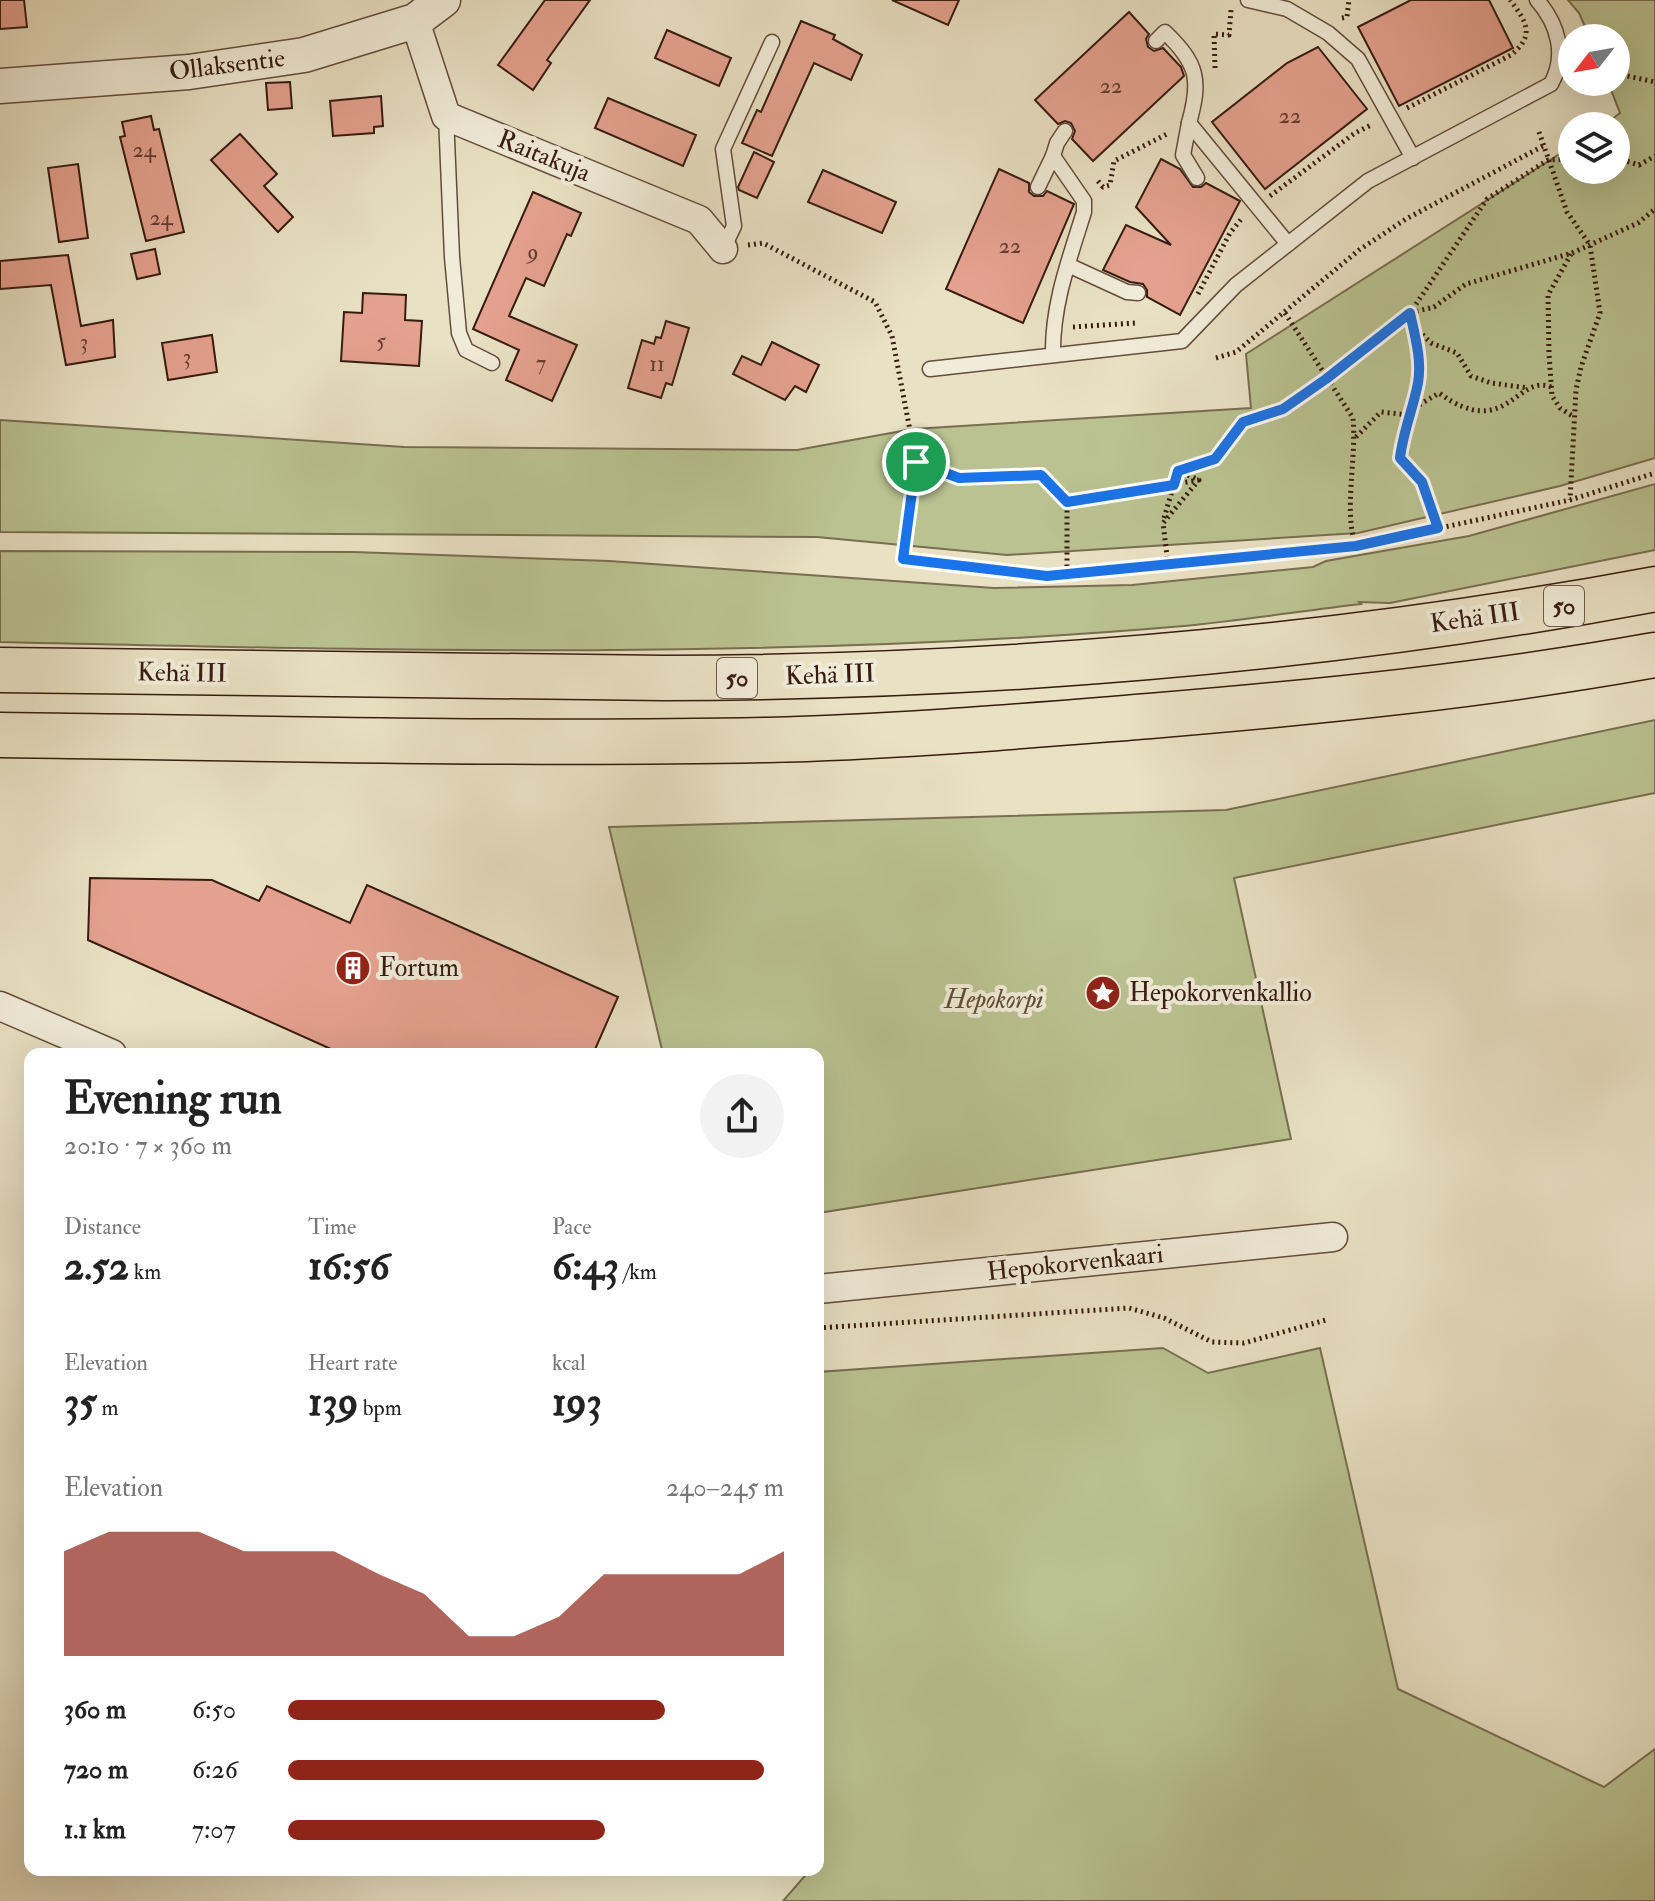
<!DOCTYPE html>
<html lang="en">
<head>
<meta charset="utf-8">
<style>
	:root { --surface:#fff; --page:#f2f2f2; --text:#222; --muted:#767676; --accent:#8f2418 }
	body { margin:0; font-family:"IM FELL Double Pica",serif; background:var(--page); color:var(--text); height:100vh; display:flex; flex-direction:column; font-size:30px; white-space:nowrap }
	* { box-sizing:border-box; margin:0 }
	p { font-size:26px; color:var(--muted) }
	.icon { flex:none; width:44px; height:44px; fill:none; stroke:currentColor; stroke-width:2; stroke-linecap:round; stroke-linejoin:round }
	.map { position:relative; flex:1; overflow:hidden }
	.side { position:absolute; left:24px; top:1048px; width:800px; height:828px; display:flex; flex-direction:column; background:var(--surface); border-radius:16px; box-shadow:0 8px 32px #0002 }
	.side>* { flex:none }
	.needle { width:52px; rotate:239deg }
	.controls { position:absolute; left:1558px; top:24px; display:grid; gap:16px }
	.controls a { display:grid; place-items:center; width:72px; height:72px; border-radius:50%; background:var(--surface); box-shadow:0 8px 32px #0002; font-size:40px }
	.pin { position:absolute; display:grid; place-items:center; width:68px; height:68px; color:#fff; margin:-34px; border:4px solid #fff; border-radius:50%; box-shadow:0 2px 8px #0007 }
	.round { display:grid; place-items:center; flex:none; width:84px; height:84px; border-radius:42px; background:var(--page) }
	.summary { display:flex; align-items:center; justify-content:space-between; height:136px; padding:0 40px }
	h1 { font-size:44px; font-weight:800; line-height:60px }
	.metrics { display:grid; grid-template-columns:repeat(3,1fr); gap:12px; height:136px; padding:8px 40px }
	.metrics div { display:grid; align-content:center }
	.metrics b { font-size:40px; font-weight:800 }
	.metrics small { font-size:22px; font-weight:400 }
	.metrics p { font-size:22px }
	.chart { height:224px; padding:16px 40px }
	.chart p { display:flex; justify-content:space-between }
	.chart svg { width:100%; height:144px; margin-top:8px; fill:var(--accent); opacity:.7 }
	ul { padding:0 40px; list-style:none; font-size:26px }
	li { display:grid; grid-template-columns:128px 96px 1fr; align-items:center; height:60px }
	li i { height:20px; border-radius:10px; background:var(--accent) }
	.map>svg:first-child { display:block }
	.green { fill:#bac291; stroke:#786e50; stroke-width:2 }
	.building { fill:#e5a18f; stroke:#361b0f; stroke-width:2 }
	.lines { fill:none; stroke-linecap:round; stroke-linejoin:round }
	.service-casing { stroke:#634c3c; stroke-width:17 }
	.minor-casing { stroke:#634c3c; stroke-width:31 }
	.tertiary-casing { stroke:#634c3c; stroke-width:37 }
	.trunk-casing { stroke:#361b0f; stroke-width:47 }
	.path { stroke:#361b0f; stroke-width:5; stroke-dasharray:2 4; stroke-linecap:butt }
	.service { stroke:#f1ecd9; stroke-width:14 }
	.minor { stroke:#f1ecd9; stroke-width:28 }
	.tertiary { stroke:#f1ecd9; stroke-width:34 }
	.trunk { stroke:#e9e1c4; stroke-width:44 }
	.route-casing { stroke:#fff; stroke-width:16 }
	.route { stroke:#1a73e8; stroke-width:10 }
	.labels { text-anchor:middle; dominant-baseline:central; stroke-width:8; stroke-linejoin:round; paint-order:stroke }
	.number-label { font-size:22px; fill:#623c2f }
	.shield { fill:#f1ecd9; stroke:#6e5a4c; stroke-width:2 }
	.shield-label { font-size:24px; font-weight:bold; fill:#361b0f }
	.street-label { font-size:26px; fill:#361b0f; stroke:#f1ecd9 }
	.poi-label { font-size:26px; fill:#361b0f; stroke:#f1ecd9; text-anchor:start }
	.park-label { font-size:26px; font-style:italic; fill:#5e4d36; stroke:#f1ecd9 }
</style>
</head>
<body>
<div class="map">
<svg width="1655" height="1901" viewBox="0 0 1655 1901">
	<rect width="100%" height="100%" fill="#e9e1c4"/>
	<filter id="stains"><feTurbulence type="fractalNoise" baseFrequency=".0025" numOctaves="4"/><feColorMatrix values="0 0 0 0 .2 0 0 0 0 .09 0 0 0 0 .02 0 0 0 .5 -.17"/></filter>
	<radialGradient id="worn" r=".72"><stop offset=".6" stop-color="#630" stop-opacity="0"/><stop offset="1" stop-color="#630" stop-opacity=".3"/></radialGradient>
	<!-- green -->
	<g class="green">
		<path d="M 1568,0 L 1655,0 L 1655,458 L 1560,486 L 1358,533 L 1007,555 L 817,537 L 0,532 L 0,420 L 404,447 L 797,450 L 913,429 L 1251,408 L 1246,354 L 1572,146 L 1572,170 L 1616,170 L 1616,126 L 1603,126 L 1620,113 L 1608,82 L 1616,82 L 1616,38 L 1590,38 L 1579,13 Z"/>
		<path d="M 1655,484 L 1655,550 L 1390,603 L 1359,602 L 1361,604 C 1302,611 1243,620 1184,626 C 791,660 394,651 0,642 L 0,551 L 354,552 L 609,561 L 994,588 L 1132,585 L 1313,567 L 1326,561 L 1469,536 Z"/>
		<path d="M 1655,720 L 1655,793 L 1234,878 L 1291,1139 L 818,1213 L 818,1054 L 663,1054 L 609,827 L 1226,810 Z"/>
		<path d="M 1163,1348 L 1208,1373 L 1320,1348 L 1398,1689 L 1604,1787 L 1655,1749 L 1655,1901 L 783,1901 L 810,1870 L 818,1870 L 818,1372 Z"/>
	</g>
	<!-- building -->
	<g class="building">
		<path d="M 0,0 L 24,0 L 27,27 L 0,29 Z"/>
		<path d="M 545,0 L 590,0 L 547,60 L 551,63 L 533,90 L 498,65 Z"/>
		<path d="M 892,0 L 959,0 L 948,25 Z"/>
		<path d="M 1411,0 L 1489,0 L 1513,48 L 1399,106 L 1358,27 Z"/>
		<path d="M 1129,12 L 1149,34 L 1146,39 L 1148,47 L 1154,51 L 1163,48 L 1181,67 L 1184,76 L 1093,161 L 1072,139 L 1075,131 L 1071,123 L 1065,121 L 1058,124 L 1035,100 Z"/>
		<path d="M 801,21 L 835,35 L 833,39 L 862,55 L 851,80 L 814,63 L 772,156 L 742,143 L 757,110 L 761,112 Z"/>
		<path d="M 667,30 L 731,58 L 719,86 L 655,58 Z"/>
		<path d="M 1318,47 L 1367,109 L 1265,189 L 1212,122 L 1287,63 Z"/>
		<path d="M 290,82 L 292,108 L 268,110 L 266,83 Z"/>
		<path d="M 381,96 L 383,126 L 374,127 L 374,133 L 333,136 L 330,101 Z"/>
		<path d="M 608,98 L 696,135 L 683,166 L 595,128 Z"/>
		<path d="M 151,116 L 154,130 L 159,129 L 184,232 L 146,241 L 120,137 L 125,136 L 122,122 Z"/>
		<path d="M 240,134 L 277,174 L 264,186 L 293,217 L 278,232 L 211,160 Z"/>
		<path d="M 754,152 L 774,162 L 757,198 L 739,190 L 738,187 Z"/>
		<path d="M 1161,159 L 1180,169 L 1193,187 L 1201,187 L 1206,183 L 1240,201 L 1180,315 L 1147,297 L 1147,290 L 1143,284 L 1130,282 L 1103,270 L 1126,225 L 1171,245 L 1136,207 Z"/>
		<path d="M 78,164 L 88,238 L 59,242 L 48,168 Z"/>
		<path d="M 999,169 L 1029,183 L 1029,192 L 1034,196 L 1043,196 L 1047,191 L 1074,204 L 1023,323 L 946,289 Z"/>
		<path d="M 823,170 L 896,202 L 882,233 L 808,202 Z"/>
		<path d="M 533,192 L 581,213 L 571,236 L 567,234 L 544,286 L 526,278 L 509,316 L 577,345 L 552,401 L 506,380 L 519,350 L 473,329 Z"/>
		<path d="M 155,249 L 160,274 L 137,279 L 131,254 Z"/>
		<path d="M 68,255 L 81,326 L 113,320 L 115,357 L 66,365 L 51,285 L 0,289 L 0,261 Z"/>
		<path d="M 363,293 L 406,295 L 405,320 L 422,321 L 419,366 L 341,361 L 344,312 L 362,313 Z"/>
		<path d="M 666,321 L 689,328 L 672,385 L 666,383 L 661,398 L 628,388 L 642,340 L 654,344 L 656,337 L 661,338 Z"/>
		<path d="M 212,335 L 217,372 L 168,380 L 162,343 Z"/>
		<path d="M 772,342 L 819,365 L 806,392 L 795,386 L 785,400 L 733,374 L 742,356 L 761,365 Z"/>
		<path d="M 90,878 L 212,880 L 259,901 L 267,886 L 350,923 L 367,885 L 618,997 L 593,1054 L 342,1054 L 88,940 Z"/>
	</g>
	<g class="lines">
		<defs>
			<g id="service">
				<path d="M 1248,0 L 1287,9 L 1328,33 L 1358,59 L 1413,158"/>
				<path d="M 1156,41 L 1165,32 C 1198,64 1201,80 1189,123 L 1288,244"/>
				<path d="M 446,116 L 452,257 L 459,333 L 466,350 L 492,363"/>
				<path d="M 1189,123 L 1183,155 L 1197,178"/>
				<path d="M 1038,187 L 1053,156"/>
				<path d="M 723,249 L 734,226 L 723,149 L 772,42"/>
				<path d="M 1068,265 L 1127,292 L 1138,293"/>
				<path d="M 1053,355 C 1052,305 1069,260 1084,212 L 1084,201 L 1053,156 L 1057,143 L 1065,131"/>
				<path d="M 930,369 L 1182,341 L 1236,285 L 1368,181 L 1551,84 C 1567,55 1558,24 1537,0"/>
			</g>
			<g id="minor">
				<path d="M 415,21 L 446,116 L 699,220 L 723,249"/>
				<path d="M 0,1006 L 112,1054"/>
				<path d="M 818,1289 L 1333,1237"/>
			</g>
			<path id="tertiary" d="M 0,86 L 189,72 L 304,55 L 415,21 L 443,0"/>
			<g id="trunk">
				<path d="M 0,670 L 664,678 C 996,677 1329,650 1655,589"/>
				<path d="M 0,735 C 256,738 512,745 767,740 C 895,737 1023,726 1150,716 C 1319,702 1488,685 1655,655"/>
			</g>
		</defs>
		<!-- service casing -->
		<use href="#service" class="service-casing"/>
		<!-- minor casing -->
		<use href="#minor" class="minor-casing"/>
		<!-- tertiary casing -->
		<use href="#tertiary" class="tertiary-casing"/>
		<!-- trunk casing -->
		<use href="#trunk" class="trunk-casing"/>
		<!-- path -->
		<g class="path">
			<path d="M 1342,18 L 1347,17 L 1349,0"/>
			<path d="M 1215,68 L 1214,34 L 1229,35 L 1231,10"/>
			<path d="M 1616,79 L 1627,76 L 1655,82"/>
			<path d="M 1582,86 L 1601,82"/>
			<path d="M 1407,108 L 1511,55 C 1536,35 1526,21 1510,0"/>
			<path d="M 1539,132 L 1567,212 L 1590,245 L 1600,313 L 1581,367 L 1576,390 L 1570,500"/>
			<path d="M 1616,158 L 1639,165 L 1655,156"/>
			<path d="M 1098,181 L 1103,187 L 1110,185 L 1114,161 L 1167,134"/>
			<path d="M 1270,196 L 1355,133 L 1373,124"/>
			<path d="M 748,245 L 763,243 L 875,302 L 892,336 L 916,462 L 903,559 L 1047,576 L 1356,546 L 1570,500 L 1655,473"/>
			<path d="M 1571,254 L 1548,295 L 1549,354 L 1552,396 L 1560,408 L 1574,417"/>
			<path d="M 1198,294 L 1230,233 L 1243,217"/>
			<path d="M 1285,313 L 1353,418 C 1357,458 1343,512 1356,546"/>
			<path d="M 1414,326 L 1431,343 L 1457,353 L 1471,376 L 1491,383 L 1528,388"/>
			<path d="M 1073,327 L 1135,323"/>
			<path d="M 1216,358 L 1236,352 L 1359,250 L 1406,219 L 1543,146"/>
			<path d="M 1356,437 L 1381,412 L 1409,415 L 1419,405 L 1439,393 C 1506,442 1517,373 1551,387"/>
			<path d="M 916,462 L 959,478 L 1041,475 L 1067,502 L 1067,574"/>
			<path d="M 1067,502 L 1199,480 L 1178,471 L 1215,459 L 1243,422 L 1283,409 L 1326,379 L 1410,313 L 1434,307 L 1466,284 L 1572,253 L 1638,223 L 1655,209"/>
			<path d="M 1164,518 L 1178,471"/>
			<path d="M 1438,528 L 1422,482 L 1400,458 C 1403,432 1413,409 1418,383 C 1422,360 1415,336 1410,313 L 1487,199 L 1548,160 L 1572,159"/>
			<path d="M 1168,564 L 1163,523 L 1198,481"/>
			<path d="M 818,1328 L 1129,1308 L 1164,1318 L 1212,1342 L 1244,1343 L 1326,1320"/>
		</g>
		<!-- service -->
		<use href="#service" class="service"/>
		<!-- minor -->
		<use href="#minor" class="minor"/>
		<!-- tertiary -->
		<use href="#tertiary" class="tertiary"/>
		<!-- trunk -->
		<use href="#trunk" class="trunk"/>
	</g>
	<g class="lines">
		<defs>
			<path id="route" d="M 1410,313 C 1415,336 1422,360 1418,383 C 1413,409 1403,432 1400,458 L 1422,482 L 1438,528 L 1356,546 L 1047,576 L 903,559 L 916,462 L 959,478 L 1041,475 L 1067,502 L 1174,485 L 1178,471 L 1215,459 L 1243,422 L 1283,409 L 1326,379 Z"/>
		</defs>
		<!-- route casing -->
		<use href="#route" class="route-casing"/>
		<!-- route -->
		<use href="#route" class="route"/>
	</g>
	<!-- icons -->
	<defs>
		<symbol id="building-disc" viewBox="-11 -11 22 22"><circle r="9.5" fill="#8f2418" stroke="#f1ecd9"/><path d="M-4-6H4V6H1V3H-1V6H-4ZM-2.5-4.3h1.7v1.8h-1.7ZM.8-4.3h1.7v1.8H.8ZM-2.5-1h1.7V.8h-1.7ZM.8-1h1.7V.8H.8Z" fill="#fff"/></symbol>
		<symbol id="sight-disc" viewBox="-11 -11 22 22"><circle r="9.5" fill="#8f2418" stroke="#f1ecd9"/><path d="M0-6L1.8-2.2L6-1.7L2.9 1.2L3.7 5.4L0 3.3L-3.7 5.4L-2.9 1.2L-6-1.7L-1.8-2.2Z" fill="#fff"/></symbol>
	</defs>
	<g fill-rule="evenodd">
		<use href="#building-disc" x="333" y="948" width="40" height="40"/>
		<use href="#sight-disc" x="1083" y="973" width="40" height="40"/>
	</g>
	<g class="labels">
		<!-- number labels -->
		<g class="number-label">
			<text x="1111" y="86">22</text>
			<text x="1290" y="116">22</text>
			<text x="144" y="150">24</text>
			<text x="161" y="218">24</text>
			<text x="1010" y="246">22</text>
			<text x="533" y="252">9</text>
			<text x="381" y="341">5</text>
			<text x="84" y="342">3</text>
			<text x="187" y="357">3</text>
			<text x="541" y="363">7</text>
			<text x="657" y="364">11</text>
		</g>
		<!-- shield labels -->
		<g class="shield">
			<rect x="1544" y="586" width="40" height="40" rx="6"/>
			<rect x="717" y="658" width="40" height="40" rx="6"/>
		</g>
		<g class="shield-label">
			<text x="1564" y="606">50</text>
			<text x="737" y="678">50</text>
		</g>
		<!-- street labels -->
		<g class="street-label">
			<text transform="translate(227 65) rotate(-7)">Ollaksentie</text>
			<text transform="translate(544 156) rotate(22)">Raitakuja</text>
			<text transform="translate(1475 618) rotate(-8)">Kehä III</text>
			<text transform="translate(182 673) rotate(1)">Kehä III</text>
			<text transform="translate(830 675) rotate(-2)">Kehä III</text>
			<text transform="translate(1075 1263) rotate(-6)">Hepokorvenkaari</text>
		</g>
		<!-- poi labels -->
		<g class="poi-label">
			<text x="379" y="968">Fortum</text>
			<text x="1129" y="993">Hepokorvenkallio</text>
		</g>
		<!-- park labels -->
		<g class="park-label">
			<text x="994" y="1000">Hepokorpi</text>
		</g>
	</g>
	<rect width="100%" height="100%" filter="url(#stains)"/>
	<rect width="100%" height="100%" fill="url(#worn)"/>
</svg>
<div class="controls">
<a><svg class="needle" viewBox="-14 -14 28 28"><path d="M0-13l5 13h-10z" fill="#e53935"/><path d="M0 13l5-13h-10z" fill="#767676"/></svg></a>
<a><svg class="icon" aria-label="layers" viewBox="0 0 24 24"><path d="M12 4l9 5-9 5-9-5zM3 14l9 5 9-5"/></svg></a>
</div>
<div class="pin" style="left:916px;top:462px;background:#1e9e55"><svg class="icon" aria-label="arrive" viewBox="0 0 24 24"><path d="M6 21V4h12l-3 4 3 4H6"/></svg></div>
<section class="side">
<div class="summary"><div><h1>Evening run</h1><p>20:10 · 7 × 360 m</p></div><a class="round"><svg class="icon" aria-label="share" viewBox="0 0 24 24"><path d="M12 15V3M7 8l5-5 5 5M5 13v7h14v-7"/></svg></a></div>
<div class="metrics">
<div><p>Distance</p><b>2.52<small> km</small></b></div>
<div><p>Time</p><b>16:56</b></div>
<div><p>Pace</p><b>6:43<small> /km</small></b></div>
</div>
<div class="metrics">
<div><p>Elevation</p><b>35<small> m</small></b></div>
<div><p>Heart rate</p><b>139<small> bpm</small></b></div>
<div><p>kcal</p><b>193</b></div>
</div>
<div class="chart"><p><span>Elevation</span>240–245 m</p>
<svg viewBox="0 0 160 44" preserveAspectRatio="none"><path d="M0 44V12L10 6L20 6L30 6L40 12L50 12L60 12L70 19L80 25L90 38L100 38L110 32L120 19L130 19L140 19L150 19L160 12V44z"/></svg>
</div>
<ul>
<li><b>360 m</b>6:50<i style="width:76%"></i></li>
<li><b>720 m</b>6:26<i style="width:96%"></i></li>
<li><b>1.1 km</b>7:07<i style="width:64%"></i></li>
</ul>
</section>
</div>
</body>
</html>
